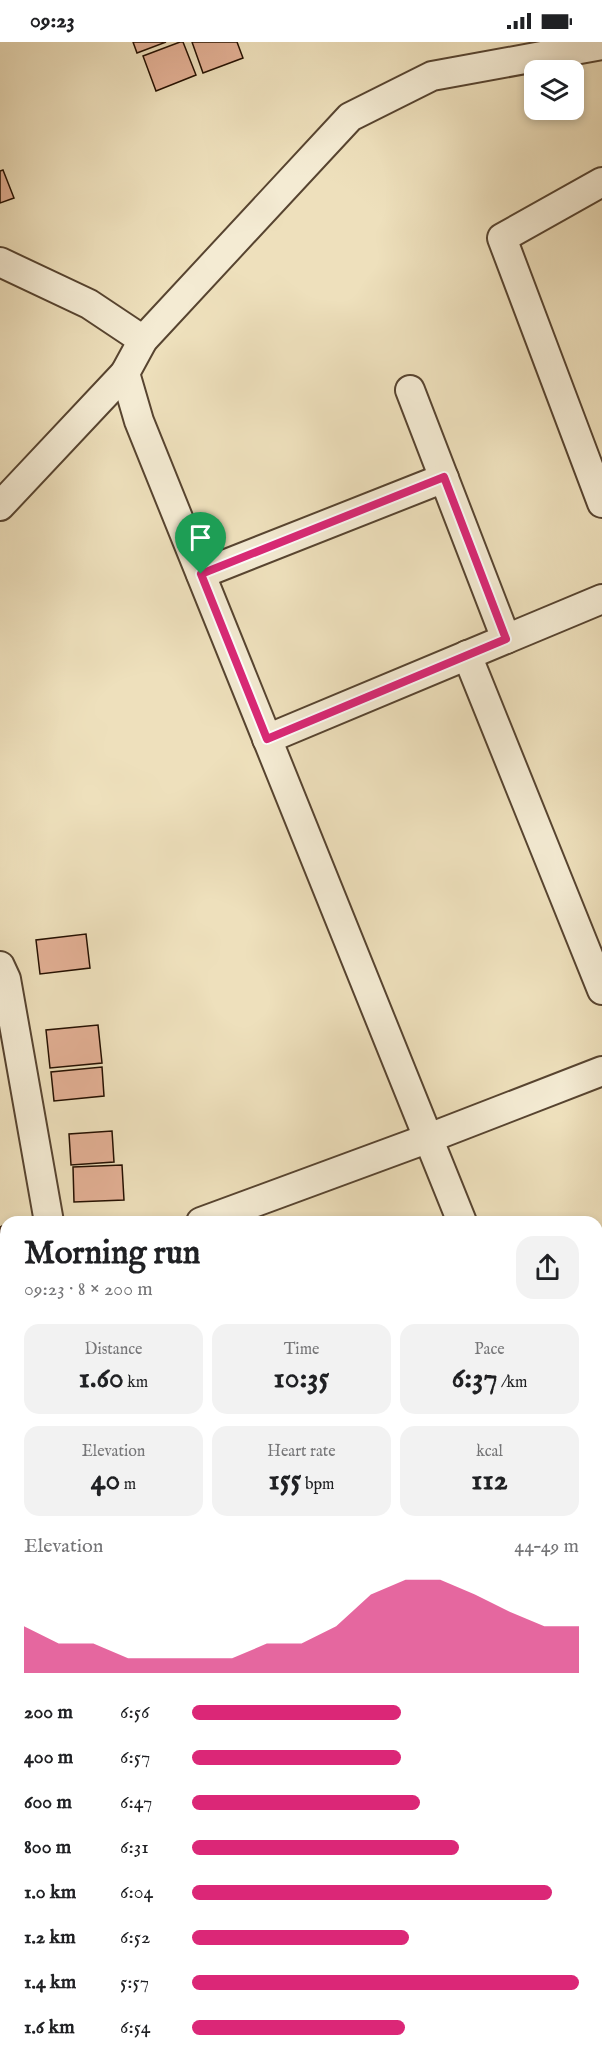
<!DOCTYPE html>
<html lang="en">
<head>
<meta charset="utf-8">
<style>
	:root { --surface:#fff; --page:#f2f2f2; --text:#202124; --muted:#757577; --accent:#db2777 }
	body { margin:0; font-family:"IM FELL English",serif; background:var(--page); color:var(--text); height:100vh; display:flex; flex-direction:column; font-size:22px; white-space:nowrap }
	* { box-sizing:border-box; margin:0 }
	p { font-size:20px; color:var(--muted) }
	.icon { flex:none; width:33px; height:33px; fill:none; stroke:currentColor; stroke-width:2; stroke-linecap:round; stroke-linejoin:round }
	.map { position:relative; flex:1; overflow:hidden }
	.panel { position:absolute; left:0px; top:1174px; width:603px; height:848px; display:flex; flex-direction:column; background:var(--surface); border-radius:18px 18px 0 0; box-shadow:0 3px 9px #0003 }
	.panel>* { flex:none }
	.fabs { position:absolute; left:524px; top:18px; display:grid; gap:12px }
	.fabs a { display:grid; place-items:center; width:60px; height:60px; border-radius:12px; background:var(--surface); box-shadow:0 3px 9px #0003; font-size:30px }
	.pin { position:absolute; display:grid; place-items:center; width:51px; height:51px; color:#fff; margin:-62px -26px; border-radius:50% 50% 50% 0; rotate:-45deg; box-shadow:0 0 6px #0007 }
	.pin .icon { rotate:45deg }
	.round { display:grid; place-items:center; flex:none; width:63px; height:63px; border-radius:18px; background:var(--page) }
	.headline { display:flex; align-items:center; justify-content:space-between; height:102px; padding:0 24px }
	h1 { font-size:33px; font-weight:800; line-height:45px }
	.metrics { display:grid; grid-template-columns:repeat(3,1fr); gap:9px; height:102px; padding:6px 24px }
	.metrics div { display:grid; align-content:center; border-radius:15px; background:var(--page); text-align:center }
	.metrics b { font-size:30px; font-weight:800 }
	.metrics small { font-size:16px; font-weight:400 }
	.metrics p { font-size:16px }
	.chart { height:168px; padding:12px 24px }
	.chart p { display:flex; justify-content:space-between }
	.chart svg { width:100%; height:108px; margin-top:6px; fill:var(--accent); opacity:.7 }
	ul { padding:0 24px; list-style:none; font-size:20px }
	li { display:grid; grid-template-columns:96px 72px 1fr; align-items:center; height:45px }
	li i { height:15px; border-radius:8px; background:var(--accent) }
	.status { display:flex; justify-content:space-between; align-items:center; height:42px; padding:0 30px; background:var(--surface); direction:ltr }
	.status svg { height:16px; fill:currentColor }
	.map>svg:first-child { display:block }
	.building { fill:#e3b095; stroke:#251001; stroke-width:1.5 }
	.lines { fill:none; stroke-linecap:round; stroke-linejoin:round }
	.minor-casing { stroke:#574430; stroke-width:32 }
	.tertiary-casing { stroke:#574430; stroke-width:36 }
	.minor { stroke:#f4ebd3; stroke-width:28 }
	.tertiary { stroke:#f4ebd3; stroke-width:33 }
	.route-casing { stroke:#fff; stroke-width:12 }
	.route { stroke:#db2777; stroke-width:8 }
</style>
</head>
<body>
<div class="status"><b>09:23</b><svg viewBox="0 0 49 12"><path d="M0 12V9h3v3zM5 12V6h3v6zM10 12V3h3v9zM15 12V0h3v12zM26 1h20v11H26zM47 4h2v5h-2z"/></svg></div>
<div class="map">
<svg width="602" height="2021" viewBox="0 0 602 2021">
	<rect width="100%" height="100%" fill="#eee0bc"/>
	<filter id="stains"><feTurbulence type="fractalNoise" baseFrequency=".00333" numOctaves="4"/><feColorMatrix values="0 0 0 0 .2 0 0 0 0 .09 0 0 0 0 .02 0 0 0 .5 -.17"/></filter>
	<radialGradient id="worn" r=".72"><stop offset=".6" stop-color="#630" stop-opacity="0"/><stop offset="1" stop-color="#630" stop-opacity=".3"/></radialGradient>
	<!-- building -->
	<g class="building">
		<path d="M 133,0 L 166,0 L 137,11 Z"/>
		<path d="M 180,0 L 183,0 L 196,33 L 156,49 L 143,14 Z"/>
		<path d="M 192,0 L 237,0 L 243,16 L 203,31 Z"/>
		<path d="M 3,128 L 14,156 L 0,161 L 0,129 Z"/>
		<path d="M 86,892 L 90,926 L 40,932 L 36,898 Z"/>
		<path d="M 98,983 L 102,1021 L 50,1026 L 46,988 Z"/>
		<path d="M 102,1025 L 104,1054 L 54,1059 L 51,1030 Z"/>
		<path d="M 112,1089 L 114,1120 L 71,1123 L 69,1092 Z"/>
		<path d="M 122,1123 L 124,1158 L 74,1160 L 73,1125 Z"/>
		<path d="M 2,1184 L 6,1195 L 6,1223 L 0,1225 L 0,1185 Z"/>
	</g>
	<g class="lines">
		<defs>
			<g id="minor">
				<path d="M 602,140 L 502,196 L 602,461"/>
				<path d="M 0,220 L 89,262 L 143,298"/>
				<path d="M 410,348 L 506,597"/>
				<path d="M 0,464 L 125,331"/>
				<path d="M 201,532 L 444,436"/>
				<path d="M 467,613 L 602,948"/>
				<path d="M 267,697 L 602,557"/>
				<path d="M 0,924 L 6,937 L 49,1180"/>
				<path d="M 201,1180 L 429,1096 L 602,1029"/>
				<path d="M 462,1180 L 139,379 L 125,331 L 143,298 L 350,75 L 432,34 L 602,3"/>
				<path d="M 0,1255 L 6,1252"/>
				<path d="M 597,1256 L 602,1255"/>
				<path d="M 597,1524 L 602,1536"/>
				<path d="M 0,1697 L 6,1696"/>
				<path d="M 0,1903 L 6,1925"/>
				<path d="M 29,2016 L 30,2021"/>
				<path d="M 110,2016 L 110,2021"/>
			</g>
			<g id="tertiary">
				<path d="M 597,1707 L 602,1705"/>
				<path d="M 0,1957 L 6,1955"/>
			</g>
		</defs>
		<!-- minor casing -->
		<use href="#minor" class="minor-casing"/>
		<!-- tertiary casing -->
		<use href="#tertiary" class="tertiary-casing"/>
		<!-- minor -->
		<use href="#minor" class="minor"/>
		<!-- tertiary -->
		<use href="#tertiary" class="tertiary"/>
	</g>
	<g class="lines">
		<defs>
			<path id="route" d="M 444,435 L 506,597 L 267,697 L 201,532 Z"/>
		</defs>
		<!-- route casing -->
		<use href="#route" class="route-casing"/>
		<!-- route -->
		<use href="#route" class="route"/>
	</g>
	<rect width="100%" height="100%" filter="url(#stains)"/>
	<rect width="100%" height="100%" fill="url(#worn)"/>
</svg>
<div class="fabs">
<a><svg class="icon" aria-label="layers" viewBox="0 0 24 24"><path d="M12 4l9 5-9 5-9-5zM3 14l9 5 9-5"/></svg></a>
</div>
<div class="pin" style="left:201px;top:532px;background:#1e9e55"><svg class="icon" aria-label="arrive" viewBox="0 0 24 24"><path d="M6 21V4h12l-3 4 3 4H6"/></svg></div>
<section class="panel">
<div class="headline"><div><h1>Morning run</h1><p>09:23 · 8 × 200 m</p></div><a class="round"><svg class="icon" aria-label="share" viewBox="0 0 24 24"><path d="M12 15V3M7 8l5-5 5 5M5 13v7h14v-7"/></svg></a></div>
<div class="metrics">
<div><p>Distance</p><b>1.60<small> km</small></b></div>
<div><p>Time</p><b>10:35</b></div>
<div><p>Pace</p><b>6:37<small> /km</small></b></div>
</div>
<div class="metrics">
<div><p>Elevation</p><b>40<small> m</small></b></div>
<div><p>Heart rate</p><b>155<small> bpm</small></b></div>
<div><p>kcal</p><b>112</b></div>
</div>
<div class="chart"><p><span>Elevation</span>44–49 m</p>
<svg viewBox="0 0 160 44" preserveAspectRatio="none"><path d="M0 44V25L10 32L20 32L30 38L40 38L50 38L60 38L70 32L80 32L90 25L100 12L110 6L120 6L130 12L140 19L150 25L160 25V44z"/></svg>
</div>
<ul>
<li><b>200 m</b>6:56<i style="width:54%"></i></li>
<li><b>400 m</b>6:57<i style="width:54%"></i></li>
<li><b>600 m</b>6:47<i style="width:59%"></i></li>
<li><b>800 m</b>6:31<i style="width:69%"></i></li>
<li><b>1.0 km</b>6:04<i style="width:93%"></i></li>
<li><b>1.2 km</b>6:52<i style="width:56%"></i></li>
<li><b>1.4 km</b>5:57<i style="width:100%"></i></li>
<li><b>1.6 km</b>6:54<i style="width:55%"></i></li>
</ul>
</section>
</div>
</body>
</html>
